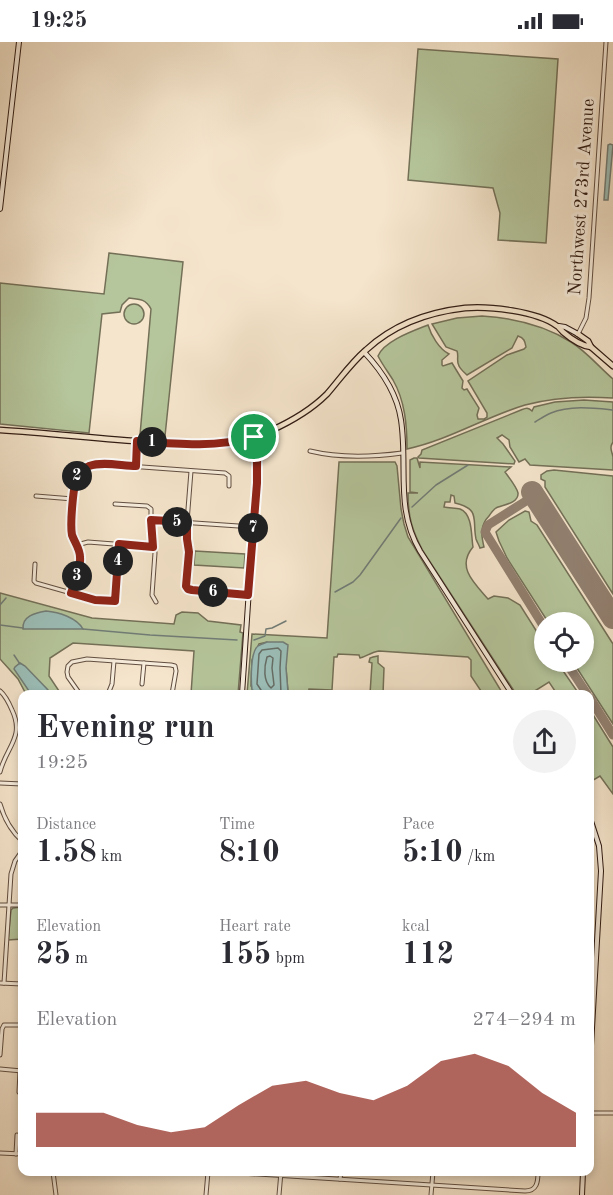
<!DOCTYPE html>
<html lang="en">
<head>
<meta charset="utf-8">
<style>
	:root { --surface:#fff; --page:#f2f2f3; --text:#2b2b33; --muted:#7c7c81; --accent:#8f2418 }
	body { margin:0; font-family:"Old Standard TT",serif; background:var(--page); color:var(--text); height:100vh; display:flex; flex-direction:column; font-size:22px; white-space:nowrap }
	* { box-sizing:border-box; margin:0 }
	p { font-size:20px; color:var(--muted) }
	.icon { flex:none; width:33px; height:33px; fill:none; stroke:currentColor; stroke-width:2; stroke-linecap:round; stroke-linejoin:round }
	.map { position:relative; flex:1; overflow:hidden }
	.drawer { position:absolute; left:18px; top:648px; width:576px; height:486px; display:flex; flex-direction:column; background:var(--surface); border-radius:12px; box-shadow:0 3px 9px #0003 }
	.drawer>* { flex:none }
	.buttons { position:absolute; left:534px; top:570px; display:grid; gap:12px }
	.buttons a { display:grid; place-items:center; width:60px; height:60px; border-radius:50%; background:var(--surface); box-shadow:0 3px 9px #0003; font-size:30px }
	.pin { position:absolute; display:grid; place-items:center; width:51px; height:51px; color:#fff; margin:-26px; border:3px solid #fff; border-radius:50%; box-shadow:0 2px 6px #0007 }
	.km { position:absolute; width:30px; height:30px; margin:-15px; border-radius:50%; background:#222; color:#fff; font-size:16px; line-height:30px; text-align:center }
	.round { display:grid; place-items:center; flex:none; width:63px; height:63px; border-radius:32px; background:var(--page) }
	.head { display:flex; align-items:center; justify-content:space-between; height:102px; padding:0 18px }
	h1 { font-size:33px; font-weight:600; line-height:45px }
	.stats { display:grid; grid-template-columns:repeat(3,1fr); gap:9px; height:102px; padding:6px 18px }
	.stats div { display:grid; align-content:center }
	.stats b { font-size:30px; font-weight:600 }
	.stats small { font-size:16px; font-weight:400 }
	.stats p { font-size:16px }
	.chart { height:168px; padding:12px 18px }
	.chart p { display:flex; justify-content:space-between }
	.chart svg { width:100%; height:108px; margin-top:6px; fill:var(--accent); opacity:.7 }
	.status { display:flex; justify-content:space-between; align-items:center; height:42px; padding:0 30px; background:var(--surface); direction:ltr }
	.status svg { height:16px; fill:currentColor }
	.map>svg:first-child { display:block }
	.green { fill:#b6c69c; stroke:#737058; stroke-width:1.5 }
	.water { fill:#9cbfb9; stroke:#717d77; stroke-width:1.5 }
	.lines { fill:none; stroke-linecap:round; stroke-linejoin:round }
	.shore { stroke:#666d66; stroke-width:1.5 }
	.stream { stroke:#717d77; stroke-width:1.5 }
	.taxiway { stroke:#928070; stroke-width:9 }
	.runway { stroke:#928070; stroke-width:22 }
	.street-casing { stroke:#614e41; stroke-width:5 }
	.secondary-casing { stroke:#301b13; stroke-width:6 }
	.primary-casing { stroke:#301b13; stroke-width:7 }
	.street { stroke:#f8eede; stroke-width:3 }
	.secondary { stroke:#f8eede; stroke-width:4 }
	.primary { stroke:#f5e5cc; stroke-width:4.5 }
	.route-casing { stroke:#fff; stroke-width:12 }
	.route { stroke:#8f2418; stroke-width:8 }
	.labels { text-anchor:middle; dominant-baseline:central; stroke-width:6; stroke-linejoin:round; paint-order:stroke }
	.street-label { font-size:18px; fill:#301b13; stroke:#f8eede }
</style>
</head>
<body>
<div class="status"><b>19:25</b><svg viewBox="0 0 49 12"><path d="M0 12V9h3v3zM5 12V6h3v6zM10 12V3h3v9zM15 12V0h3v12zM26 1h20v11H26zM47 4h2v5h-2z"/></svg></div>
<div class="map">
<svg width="613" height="1153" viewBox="0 0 613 1153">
	<rect width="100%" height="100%" fill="#f5e5cc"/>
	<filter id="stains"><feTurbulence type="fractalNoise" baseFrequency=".00333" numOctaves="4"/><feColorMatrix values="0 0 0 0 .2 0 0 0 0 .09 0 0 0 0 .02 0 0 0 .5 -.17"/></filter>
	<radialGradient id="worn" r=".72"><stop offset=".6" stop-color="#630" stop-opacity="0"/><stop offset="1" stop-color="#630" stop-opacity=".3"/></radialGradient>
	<!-- green -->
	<g class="green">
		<path d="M 418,7 L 558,17 L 546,201 L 498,198 L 500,171 L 493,146 L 408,138 Z"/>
		<path d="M 109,211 L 183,220 L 165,394 L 140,393 L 151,267 C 146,257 139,257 129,256 L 122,263 L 120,270 L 102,272 L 89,391 L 0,382 L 0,241 L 104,252 Z"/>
		<circle cx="134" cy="272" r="10"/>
		<path d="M 482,274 C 514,276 544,283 571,300 C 587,310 599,325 613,337 L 613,356 C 584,354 554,355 525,363 C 485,375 449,398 407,407 C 407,383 405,359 393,338 C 388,330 382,322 378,314 C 384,299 413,289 428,283 C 431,293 439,307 449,312 L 442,318 L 442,323 L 443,324 L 452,321 L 463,339 L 462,346 L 464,348 L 467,347 L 479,366 L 477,373 L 478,377 L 484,377 L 487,375 L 487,371 L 468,339 L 507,313 L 524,307 L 526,305 C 525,299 524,296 518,294 L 512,306 L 467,333 C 465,331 461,328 459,324 C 456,319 459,314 457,309 L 446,305 L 432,282 L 457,276 Z"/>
		<path d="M 584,358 L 613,360 L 613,400 C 609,406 612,409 613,415 C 613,419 613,424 613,428 L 530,423 L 525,417 L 519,420 L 510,405 L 509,398 L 502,393 L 497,396 L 503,402 L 515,419 L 514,422 L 419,416 L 418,415 L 421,412 L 422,408 L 521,368 C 526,366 528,365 532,369 L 534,365 L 555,360 Z"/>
		<path d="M 414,416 L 417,416 L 420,426 L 420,420 L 511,425 L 505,430 C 508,434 517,446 518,451 C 519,462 501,463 496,466 C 493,468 491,471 489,474 C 480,483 481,493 484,505 L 480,506 C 479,503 477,500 476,497 C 472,478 481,467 455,461 L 454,454 L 451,453 L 450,460 L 445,460 L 444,465 C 449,466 456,466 460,467 C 473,472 471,494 473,505 C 456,525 474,541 488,557 L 494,554 L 508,556 L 520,563 L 544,601 L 544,620 L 557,620 L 579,652 L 557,652 L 549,640 L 530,652 L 516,652 L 423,509 C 412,488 408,475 408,451 L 418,451 L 410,450 L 410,418 Z"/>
		<path d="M 339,420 L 395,420 L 397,424 L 401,467 L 404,482 L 408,495 L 503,652 L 483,652 L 471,634 L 471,618 L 468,615 L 379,609 C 371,610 366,615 360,616 L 359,613 L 338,612 L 337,615 L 334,615 L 332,648 L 309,647 L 308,651 L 306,651 L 305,652 L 283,652 L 288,650 L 286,626 L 267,600 L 259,602 L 252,618 L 251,644 C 254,652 267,652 275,652 L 247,652 L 252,592 L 327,596 Z"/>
		<path d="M 554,428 L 613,434 L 613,552 L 545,445 L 545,439 L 541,437 L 541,433 L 547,429 Z"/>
		<path d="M 525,469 L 529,470 L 531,479 L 537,483 L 613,602 L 613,682 L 573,620 L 584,620 L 584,580 L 548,580 L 507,516 L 499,499 L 496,490 L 509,478 Z"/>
		<path d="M 195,509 L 245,512 L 244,526 L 194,523 Z"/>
		<path d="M 0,551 L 92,576 L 174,582 L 176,573 L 182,570 L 198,571 L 208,579 L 241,583 L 240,590 L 243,591 L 238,652 L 191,652 L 194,609 L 73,601 L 50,616 L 49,634 L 61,652 L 26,652 L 18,637 L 0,617 Z"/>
		<path d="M 378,614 L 378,621 L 384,626 L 383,652 L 370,652 L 372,621 L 369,620 L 370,616 L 373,615 Z"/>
		<path d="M 590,668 L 613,705 L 613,752 L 600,734 L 590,740 Z"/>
		<path d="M 22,865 L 22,897 L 8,898 L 11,868 L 13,866 Z"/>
	</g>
	<!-- water -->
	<g class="water">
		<path d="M 610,102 L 613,103 L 608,158 L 604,158 L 608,103 Z"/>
		<path d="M 46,569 C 59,570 77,576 83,587 L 23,587 C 22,574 35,571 46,569 Z"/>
		<path d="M 267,600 L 283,600 L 288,603 L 286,626 L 288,650 L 286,652 C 275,653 262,653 252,648 C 251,639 250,610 258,604 C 259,603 265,601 267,600 Z"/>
		<path d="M 20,621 L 25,624 L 48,648 L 49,652 L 31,652 L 14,627 L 15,625 Z"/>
	</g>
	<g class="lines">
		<!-- shore -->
		<g class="shore">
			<path d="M 270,614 L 273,616 L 272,626 L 274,643 L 271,646 C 263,639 264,625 267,615 Z"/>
			<path d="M 262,652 L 261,648 L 257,642 L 259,612 L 262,608 L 278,606 L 281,609 L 280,626 L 281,652"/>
		</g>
		<!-- stream -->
		<g class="stream">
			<path d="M 535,380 C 540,377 546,373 551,371 C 570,363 594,366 613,368"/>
			<path d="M 412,465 L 436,443 L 468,423"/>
			<path d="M 335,550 L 353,540 L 360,533 L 401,476"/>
			<path d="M 0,563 L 6,556"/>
			<path d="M 0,583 L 23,586"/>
			<path d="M 83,587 L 150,593 L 237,598"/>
			<path d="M 254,598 L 265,594 L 266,587 L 272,586 L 286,579"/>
			<path d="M 14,613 L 20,622"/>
		</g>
		<!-- taxiway -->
		<g class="taxiway">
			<path d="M 534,454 L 488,483 L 485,490 L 544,585"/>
			<path d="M 566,620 L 587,652"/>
			<path d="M 590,656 L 613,693"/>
		</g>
		<!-- runway -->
		<path class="runway" d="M 532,450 L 613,576"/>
		<defs>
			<g id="street">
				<path d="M 578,292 L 586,276 L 589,256 L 606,0"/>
				<path d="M 310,409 C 339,416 372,415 402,411"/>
				<path d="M 136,425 L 137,399"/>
				<path d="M 191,429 L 187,480 L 187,499 L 189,511 L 187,545 L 192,548 L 248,553"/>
				<path d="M 36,454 L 73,457"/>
				<path d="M 115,462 L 147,464 L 151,467 L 151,487 L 155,511 L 152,553 L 156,560"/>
				<path d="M 151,478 L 253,485"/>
				<path d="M 77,503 L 88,500 L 153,505"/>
				<path d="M 35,522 L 34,539 L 36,541 L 89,556 L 115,559 L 119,502"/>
				<path d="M 71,551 C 75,540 81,527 80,515 C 80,507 75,501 73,494 C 70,485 72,475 73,466 C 74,444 73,423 101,422 L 225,431 L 229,434 L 229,444"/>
				<path d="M 142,642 L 144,621"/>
				<path d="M 0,649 C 6,654 9,661 12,668 C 25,695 6,705 0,730"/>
				<path d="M 80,652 L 68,635 L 67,630 L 68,624 L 72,620 L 87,617 L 171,623 L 175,624 L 176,629 L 172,652"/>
				<path d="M 108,652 L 112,642 L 114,619"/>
				<path d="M 0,741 L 22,742"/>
				<path d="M 0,762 C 4,776 11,789 22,799"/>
				<path d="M 0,863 L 22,863"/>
				<path d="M 0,941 L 22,942"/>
				<path d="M 4,941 L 11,832 L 15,819 L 22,809"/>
				<path d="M 0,1013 L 2,987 L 4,983 L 22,983"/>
				<path d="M 0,1027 L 22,1029"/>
				<path d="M 19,1050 L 20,1029"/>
				<path d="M 590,1071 L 613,1071"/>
				<path d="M 0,1111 L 22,1112"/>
				<path d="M 16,1112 L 17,1093"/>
				<path d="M 53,1130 L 56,1153"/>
				<path d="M 225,1130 L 525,1149 C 537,1149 538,1140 538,1130"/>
				<path d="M 340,1137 L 341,1130"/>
				<path d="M 206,1153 L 208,1130"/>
				<path d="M 279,1153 L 281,1130"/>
				<path d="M 431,1153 L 433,1130"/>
			</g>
			<g id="secondary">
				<path d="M 0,167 L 19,0"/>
				<path d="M 559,284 L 565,285 L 578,292"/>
				<path d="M 364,310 C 382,329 397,351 401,378 C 408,424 395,467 420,509 L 512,652"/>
				<path d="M 242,652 C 246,597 249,542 253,487 C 255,460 263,420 254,395"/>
				<path d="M 590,776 L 599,804 L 601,829 L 590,1021"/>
				<path d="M 582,1153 L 583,1130"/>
			</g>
			<g id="primary">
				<path d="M 578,292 L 588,299 L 591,305 L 613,324"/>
				<path d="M 0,388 C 50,391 99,397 149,400 C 190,403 232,406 270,389 C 290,380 311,368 327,352 C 340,337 351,321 366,308 C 393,283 429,270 465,266 C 489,264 537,269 557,284 C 558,284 562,289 563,290 C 570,296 582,304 591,305"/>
			</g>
		</defs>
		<!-- street casing -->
		<use href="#street" class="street-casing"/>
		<!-- secondary casing -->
		<use href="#secondary" class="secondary-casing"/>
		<!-- primary casing -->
		<use href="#primary" class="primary-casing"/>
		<!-- street -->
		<use href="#street" class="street"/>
		<!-- secondary -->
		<use href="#secondary" class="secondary"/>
		<!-- primary -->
		<use href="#primary" class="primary"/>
	</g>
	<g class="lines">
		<defs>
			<path id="route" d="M 254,395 L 257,410 L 257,441 L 248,553 L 192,548 L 188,547 L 186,544 L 189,510 L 187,497 L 187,480 L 151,478 L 153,505 L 119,502 L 115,559 L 95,558 L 71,551 C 75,540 81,527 80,515 C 80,507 75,501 72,493 C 70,483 73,441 78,433 C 81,429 85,426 89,424 C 103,419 122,424 136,424 L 137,399 C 176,402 216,406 254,395 Z"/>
		</defs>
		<!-- route casing -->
		<use href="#route" class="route-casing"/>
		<!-- route -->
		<use href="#route" class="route"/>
	</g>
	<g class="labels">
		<!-- street labels -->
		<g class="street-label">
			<text transform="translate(582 155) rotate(-86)">Northwest 273rd Avenue</text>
		</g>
	</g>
	<rect width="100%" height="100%" filter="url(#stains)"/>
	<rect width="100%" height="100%" fill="url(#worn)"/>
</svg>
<div class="buttons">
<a><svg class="icon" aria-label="locate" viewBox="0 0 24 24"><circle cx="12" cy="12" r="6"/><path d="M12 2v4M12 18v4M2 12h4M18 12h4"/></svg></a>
</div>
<div class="pin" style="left:254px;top:395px;background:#1e9e55"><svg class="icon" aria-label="arrive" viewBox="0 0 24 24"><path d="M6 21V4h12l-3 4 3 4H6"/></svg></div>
<b class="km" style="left:152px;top:400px">1</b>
<b class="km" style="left:77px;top:434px">2</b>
<b class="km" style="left:77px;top:534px">3</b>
<b class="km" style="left:118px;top:519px">4</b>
<b class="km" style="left:177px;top:480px">5</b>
<b class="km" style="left:213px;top:550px">6</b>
<b class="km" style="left:253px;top:486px">7</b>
<section class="drawer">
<div class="head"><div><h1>Evening run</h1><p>19:25</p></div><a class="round"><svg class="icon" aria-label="share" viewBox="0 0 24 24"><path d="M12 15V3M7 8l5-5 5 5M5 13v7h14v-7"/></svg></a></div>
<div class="stats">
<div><p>Distance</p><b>1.58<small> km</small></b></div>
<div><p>Time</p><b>8:10</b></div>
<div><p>Pace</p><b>5:10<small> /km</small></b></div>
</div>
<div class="stats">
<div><p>Elevation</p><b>25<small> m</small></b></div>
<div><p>Heart rate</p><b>155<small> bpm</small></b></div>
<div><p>kcal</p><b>112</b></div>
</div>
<div class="chart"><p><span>Elevation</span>274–294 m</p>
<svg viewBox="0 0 160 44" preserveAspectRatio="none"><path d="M0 44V30L10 30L20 30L30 35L40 38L50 36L60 27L70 19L80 17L90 22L100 25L110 19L120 9L130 6L140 11L150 22L160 30V44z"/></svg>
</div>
</section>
</div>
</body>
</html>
